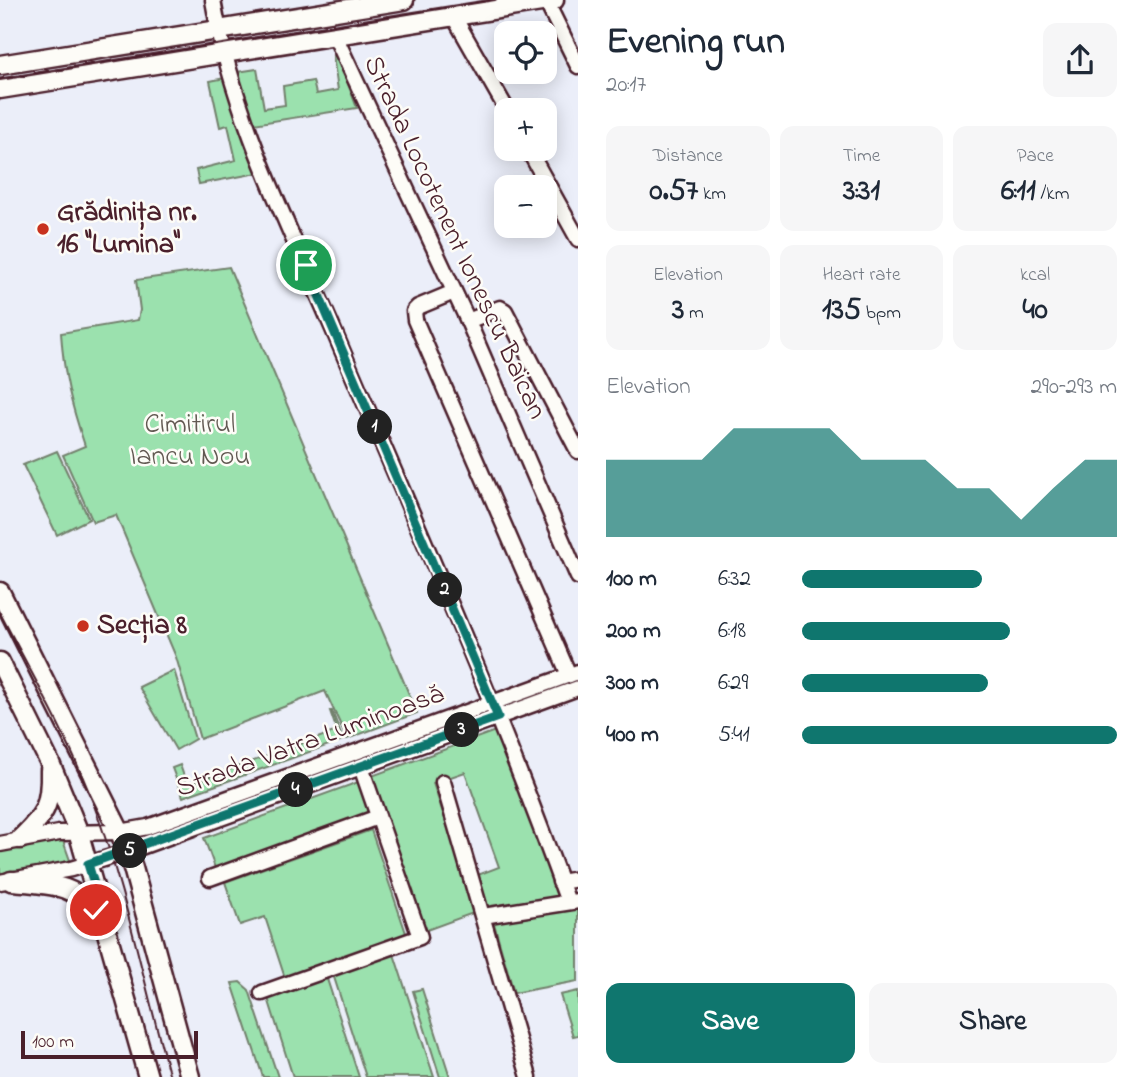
<!DOCTYPE html>
<html lang="en">
<head>
<meta charset="utf-8">
<style>
	:root { --surface:#fff; --page:#f6f6f7; --text:#1f2937; --muted:#747a83; --accent:#0f766e }
	body { margin:0; font-family:"Indie Flower",sans-serif; background:var(--page); color:var(--text); height:100vh; display:flex; flex-direction:column; font-size:26px; white-space:nowrap }
	* { box-sizing:border-box; margin:0 }
	p { font-size:23px; color:var(--muted) }
	.icon { flex:none; width:38px; height:38px; fill:none; stroke:currentColor; stroke-width:2; stroke-linecap:round; stroke-linejoin:round }
	.map { position:relative; flex:1; overflow:hidden }
	.sheet { display:flex; flex-direction:column; background:var(--surface); width:567px }
	.sheet>* { flex:none }
	.buttons { position:absolute; left:494px; top:21px; display:grid; gap:14px }
	.buttons a { display:grid; place-items:center; width:63px; height:63px; border-radius:14px; background:var(--surface); box-shadow:0 4px 18px #0003; font-size:35px }
	.scale { position:absolute; left:21px; bottom:18px; width:177px; box-sizing:border-box; padding-left:7px; border:4px solid #4a1f2b; border-top:0; font-size:19px; line-height:24px; white-space:nowrap; color:#4a1f2b; -webkit-text-stroke:5px #fdfcf7; paint-order:stroke }
	.pin { position:absolute; display:grid; place-items:center; width:60px; height:60px; color:#fff; margin:-30px; border:4px solid #fff; border-radius:50%; box-shadow:0 2px 7px #0007 }
	.km { position:absolute; width:35px; height:35px; margin:-18px; border-radius:50%; background:#222; color:#fff; font-size:19px; line-height:35px; text-align:center }
	.round { display:grid; place-items:center; flex:none; width:74px; height:74px; border-radius:14px; background:var(--page) }
	.summary { display:flex; align-items:center; justify-content:space-between; height:119px; padding:0 28px }
	h1 { font-size:38px; font-weight:700; line-height:52px }
	.figures { display:grid; grid-template-columns:repeat(3,1fr); gap:10px; height:119px; padding:7px 28px }
	.figures div { display:grid; align-content:center; border-radius:14px; background:var(--page); text-align:center }
	.figures b { font-size:30px; font-weight:700 }
	.figures small { font-size:19px; font-weight:400 }
	.figures p { font-size:19px }
	.chart { height:196px; padding:14px 28px }
	.chart p { display:flex; justify-content:space-between }
	.chart svg { width:100%; height:126px; margin-top:7px; fill:var(--accent); opacity:.7 }
	.primary-button { display:flex; gap:14px; margin-top:auto; padding:14px 28px }
	.primary-button a { flex:1; height:80px; border-radius:14px; background:var(--accent); color:#fff; font-size:28px; font-weight:700; line-height:80px; text-align:center }
	.primary-button a+a { background:var(--page); color:var(--text) }
	ul { padding:0 28px; list-style:none; font-size:23px }
	li { display:grid; grid-template-columns:112px 84px 1fr; align-items:center; height:52px }
	li i { height:18px; border-radius:9px; background:var(--accent) }
	main { display:flex; flex:1; min-height:0 }
	.map>svg:first-child { display:block }
	.green { fill:#9be1ae; stroke:#72806c; stroke-width:2 }
	.lines { fill:none; stroke-linecap:round; stroke-linejoin:round }
	.minor-casing { stroke:#4a1f2b; stroke-width:19 }
	.major-casing { stroke:#4a1f2b; stroke-width:23 }
	.minor { stroke:#fdfcf7; stroke-width:14 }
	.major { stroke:#fdfcf7; stroke-width:18 }
	.tram { stroke:#4a1f2b; stroke-width:2 }
	.route-casing { stroke:#fff; stroke-width:14 }
	.route { stroke:#0f766e; stroke-width:9 }
	.poi-dot { fill:#c8321e; stroke:#fdfcf7; stroke-width:2.5 }
	.labels { text-anchor:middle; dominant-baseline:central; stroke-width:5; stroke-linejoin:round; paint-order:stroke }
	.poi-label { font-size:28px; font-weight:bold; fill:#4a1f2b; stroke:#fdfcf7; text-anchor:start }
	.street-label { font-size:28px; fill:#4a1f2b; stroke:#fdfcf7 }
	.park-label { font-size:28px; fill:#625952; stroke:#fdfcf7 }
</style>
</head>
<body>
<main>
<div class="map">
<svg width="578" height="1077" viewBox="0 0 578 1077">
	<rect width="100%" height="100%" fill="#ebeef9"/>
	<filter id="ink" filterUnits="userSpaceOnUse"><feTurbulence type="fractalNoise" baseFrequency=".0143" numOctaves="2"/><feDisplacementMap in="SourceGraphic" scale="14" xChannelSelector="R" yChannelSelector="G"/><feConvolveMatrix kernelMatrix="1 2 1 2 8 2 1 2 1" color-interpolation-filters="sRGB"/></filter>
	<g filter="url(#ink)">
		<!-- green -->
		<g class="green">
			<path d="M 337,55 L 357,108 L 254,124 L 237,72 L 257,69 L 264,108 L 285,105 L 283,86 L 313,81 L 316,94 L 338,90 L 333,56 Z"/>
			<path d="M 225,78 L 258,173 L 199,184 L 196,170 L 236,160 L 228,125 L 220,127 L 210,81 Z"/>
			<path d="M 229,267 L 417,713 L 347,739 L 325,691 L 200,739 L 176,657 L 116,515 L 93,522 L 63,455 L 85,446 C 71,404 64,377 61,333 L 138,320 L 140,310 L 136,280 Z"/>
			<path d="M 57,451 L 89,519 L 57,535 L 23,465 Z"/>
			<path d="M 174,670 L 195,739 L 176,750 L 139,687 Z"/>
			<path d="M 330,711 L 332,711 L 343,740 L 183,797 L 172,768 L 180,765 L 187,785 L 337,731 Z"/>
			<path d="M 498,730 L 559,898 L 486,910 L 475,876 L 499,867 L 465,772 L 433,783 L 476,912 L 424,931 L 369,777 Z"/>
			<path d="M 361,781 L 372,811 L 215,868 L 204,838 Z"/>
			<path d="M 371,830 L 407,936 L 285,978 L 265,917 L 240,925 L 225,882 Z"/>
			<path d="M 61,835 L 72,866 L 0,876 L 0,848 Z"/>
			<path d="M 578,907 L 578,981 L 514,993 L 493,920 Z"/>
			<path d="M 393,951 L 434,1077 L 366,1077 L 333,974 Z"/>
			<path d="M 326,976 L 359,1077 L 293,1077 L 267,995 Z"/>
			<path d="M 240,982 L 249,990 L 278,1077 L 263,1077 L 232,983 Z"/>
			<path d="M 422,989 L 450,1077 L 440,1077 L 413,991 Z"/>
			<path d="M 578,991 L 578,1035 L 573,1036 L 560,995 Z"/>
		</g>
		<g class="lines">
			<defs>
				<g id="minor">
					<path d="M 213,0 C 233,119 292,232 339,343 C 418,528 500,712 568,902"/>
					<path d="M 546,1 L 578,66"/>
					<path d="M 454,17 L 507,110"/>
					<path d="M 335,36 L 468,321 L 578,577"/>
					<path d="M 528,149 L 578,239"/>
					<path d="M 454,292 L 418,307 L 414,311 L 415,320 L 569,675"/>
					<path d="M 468,321 L 500,308 L 505,311 L 578,451"/>
					<path d="M 443,782 L 529,1077"/>
					<path d="M 0,844 L 59,833 L 120,832 L 148,827 L 578,672"/>
					<path d="M 210,878 L 378,817"/>
					<path d="M 0,882 L 71,869 L 127,852 L 578,688"/>
					<path d="M 560,882 L 578,879"/>
					<path d="M 483,916 L 578,901"/>
					<path d="M 262,993 L 420,937 L 361,767"/>
				</g>
				<g id="major">
					<path d="M 0,65 L 404,0"/>
					<path d="M 0,89 L 554,0"/>
					<path d="M 0,592 L 120,832 L 133,868 L 190,1077"/>
					<path d="M 0,662 L 50,763 L 78,831 L 148,1077"/>
					<path d="M 20,839 C 45,815 51,805 50,770"/>
					<path d="M 11,881 C 48,884 78,883 100,918"/>
				</g>
			</defs>
			<!-- minor casing -->
			<use href="#minor" class="minor-casing"/>
			<!-- major casing -->
			<use href="#major" class="major-casing"/>
			<!-- minor -->
			<use href="#minor" class="minor"/>
			<!-- major -->
			<use href="#major" class="major"/>
			<!-- tram -->
			<g class="tram">
				<path d="M 0,80 L 495,0"/>
				<path d="M 0,613 C 32,674 67,735 92,800 C 126,890 144,985 170,1077"/>
			</g>
		</g>
	</g>
	<g class="lines" filter="url(#ink)">
		<defs>
			<path id="route" d="M 96,910 L 107,927 L 88,864 L 498,717 L 306,265"/>
		</defs>
		<!-- route casing -->
		<use href="#route" class="route-casing"/>
		<!-- route -->
		<use href="#route" class="route"/>
	</g>
	<!-- markers -->
	<g class="poi-dot">
		<circle cx="43" cy="229" r="7"/>
		<circle cx="83" cy="626" r="7"/>
	</g>
	<g class="labels">
		<!-- poi labels -->
		<g class="poi-label">
			<text x="57" y="213">Grădinița nr.<tspan x="57" dy="32">16 "Lumina"</tspan></text>
			<text x="97" y="626">Secția 8</text>
		</g>
		<!-- street labels -->
		<g class="street-label">
			<text transform="translate(454 238) rotate(65)">Strada Locotenent Ionescu Baican</text>
			<text transform="translate(310 742) rotate(-20)">Strada Vatra Luminoasă</text>
		</g>
		<!-- park labels -->
		<g class="park-label">
			<text x="190" y="425">Cimitirul<tspan x="190" dy="32">Iancu Nou</tspan></text>
		</g>
	</g>
</svg>
<div class="buttons">
<a><svg class="icon" aria-label="locate" viewBox="0 0 24 24"><circle cx="12" cy="12" r="6"/><path d="M12 2v4M12 18v4M2 12h4M18 12h4"/></svg></a>
<a>+</a>
<a>−</a>
</div>
<div class="scale">100 m</div>
<div class="pin" style="left:306px;top:265px;background:#1e9e55"><svg class="icon" aria-label="arrive" viewBox="0 0 24 24"><path d="M6 21V4h12l-3 4 3 4H6"/></svg></div>
<div class="pin" style="left:96px;top:910px;background:#d93025"><svg class="icon" aria-label="check" viewBox="0 0 24 24"><path d="M5 12l5 5 9-10"/></svg></div>
<b class="km" style="left:375px;top:427px">1</b>
<b class="km" style="left:445px;top:590px">2</b>
<b class="km" style="left:462px;top:730px">3</b>
<b class="km" style="left:296px;top:790px">4</b>
<b class="km" style="left:130px;top:851px">5</b>
</div>
<section class="sheet">
<div class="summary"><div><h1>Evening run</h1><p>20:17</p></div><a class="round"><svg class="icon" aria-label="share" viewBox="0 0 24 24"><path d="M12 15V3M7 8l5-5 5 5M5 13v7h14v-7"/></svg></a></div>
<div class="figures">
<div><p>Distance</p><b>0.57<small> km</small></b></div>
<div><p>Time</p><b>3:31</b></div>
<div><p>Pace</p><b>6:11<small> /km</small></b></div>
</div>
<div class="figures">
<div><p>Elevation</p><b>3<small> m</small></b></div>
<div><p>Heart rate</p><b>135<small> bpm</small></b></div>
<div><p>kcal</p><b>40</b></div>
</div>
<div class="chart"><p><span>Elevation</span>290–293 m</p>
<svg viewBox="0 0 160 44" preserveAspectRatio="none"><path d="M0 44V17L10 17L20 17L30 17L40 6L50 6L60 6L70 6L80 17L90 17L100 17L110 27L120 27L130 38L140 27L150 17L160 17V44z"/></svg>
</div>
<ul>
<li><b>100 m</b>6:32<i style="width:57%"></i></li>
<li><b>200 m</b>6:18<i style="width:66%"></i></li>
<li><b>300 m</b>6:29<i style="width:59%"></i></li>
<li><b>400 m</b>5:41<i style="width:100%"></i></li>
</ul>
<div class="primary-button"><a>Save</a><a>Share</a></div>
</section>
</main>
</body>
</html>
